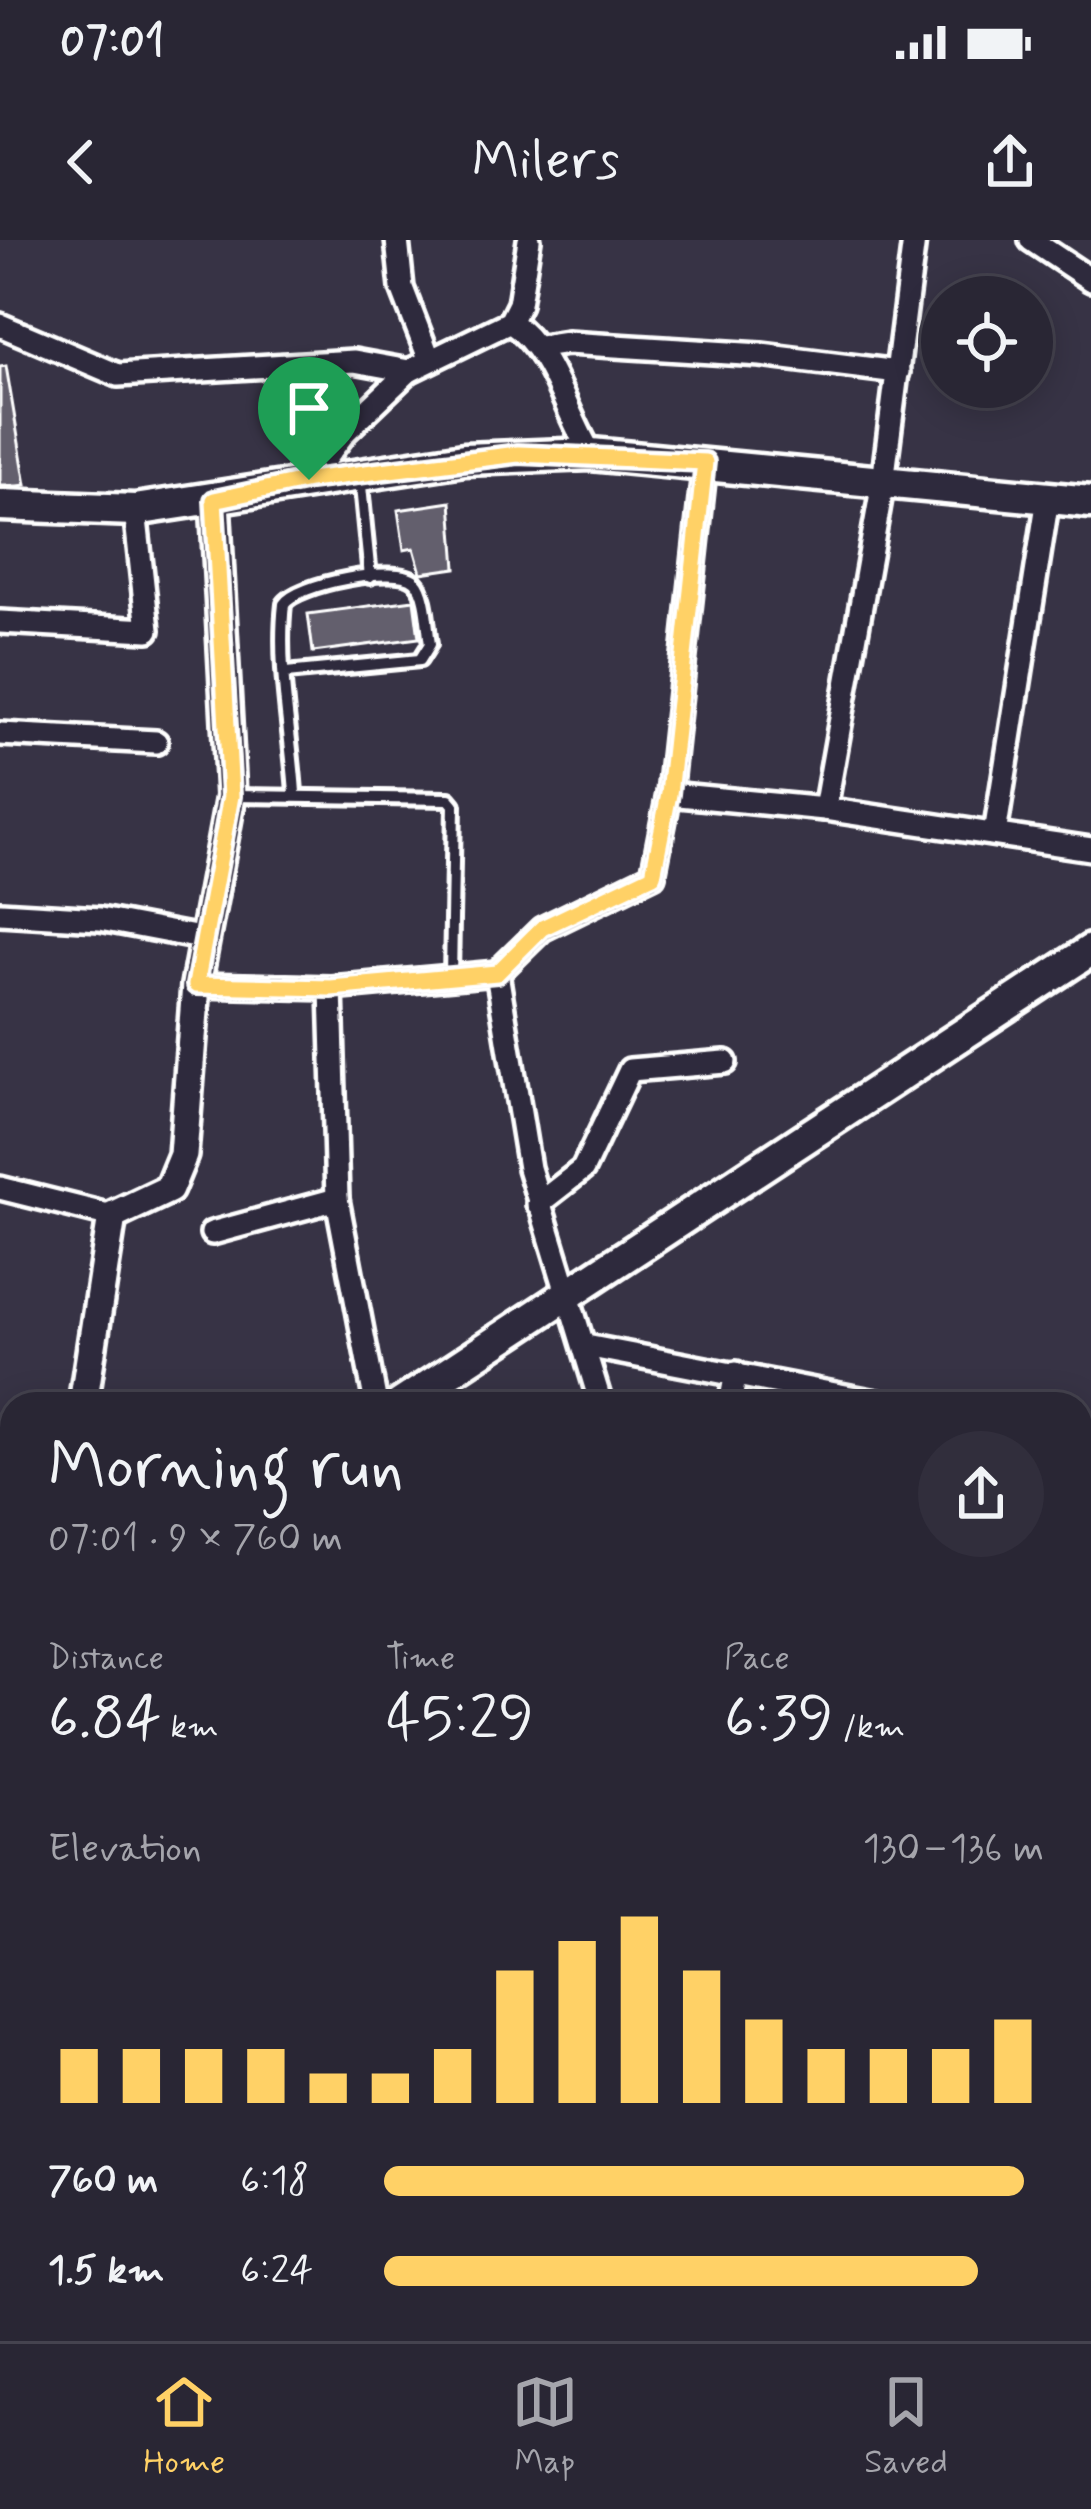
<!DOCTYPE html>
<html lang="en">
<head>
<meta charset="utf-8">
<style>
	:root { --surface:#292634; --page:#312e3c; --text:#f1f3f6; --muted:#a5a5ac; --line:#45434f; --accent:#ffd166 }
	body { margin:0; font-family:Mynerve,sans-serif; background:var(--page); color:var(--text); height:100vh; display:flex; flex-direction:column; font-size:45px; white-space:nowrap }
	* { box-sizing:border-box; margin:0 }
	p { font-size:39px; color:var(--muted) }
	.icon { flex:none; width:66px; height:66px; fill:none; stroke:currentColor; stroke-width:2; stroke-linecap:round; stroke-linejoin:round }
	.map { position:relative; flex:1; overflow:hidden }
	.panel { position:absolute; left:0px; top:1152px; width:1092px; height:951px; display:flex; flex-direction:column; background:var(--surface); border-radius:36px 36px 0 0; box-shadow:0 6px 30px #0003,0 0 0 3px var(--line) }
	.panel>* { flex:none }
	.fabs { position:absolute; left:921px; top:36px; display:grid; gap:24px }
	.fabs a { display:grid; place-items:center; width:132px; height:132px; border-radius:50%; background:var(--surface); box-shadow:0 6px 30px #0003,0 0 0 3px var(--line); font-size:60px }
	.pin { position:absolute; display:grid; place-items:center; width:102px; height:102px; color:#fff; margin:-123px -51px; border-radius:50% 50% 50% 0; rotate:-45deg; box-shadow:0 0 12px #0007 }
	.pin .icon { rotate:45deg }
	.round { display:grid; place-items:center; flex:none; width:126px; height:126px; border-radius:63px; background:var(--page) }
	.summary { display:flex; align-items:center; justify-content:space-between; height:204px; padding:0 48px }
	h1 { font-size:66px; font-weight:600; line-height:90px }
	.stats { display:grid; grid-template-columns:repeat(3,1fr); gap:18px; height:204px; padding:12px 48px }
	.stats div { display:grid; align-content:center }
	.stats b { font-size:60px; font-weight:600 }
	.stats small { font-size:33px; font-weight:400 }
	.stats p { font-size:33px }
	.chart { height:336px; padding:24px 48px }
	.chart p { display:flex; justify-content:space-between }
	.chart svg { width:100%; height:216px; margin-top:12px; stroke:var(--accent); stroke-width:6 }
	ul { padding:0 48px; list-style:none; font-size:39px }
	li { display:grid; grid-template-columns:192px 144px 1fr; align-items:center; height:90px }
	li i { height:30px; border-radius:15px; background:var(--accent) }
	.status { display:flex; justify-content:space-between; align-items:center; height:84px; padding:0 60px; background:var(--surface); direction:ltr }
	.status svg { height:33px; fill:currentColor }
	header { display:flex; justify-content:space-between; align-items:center; height:156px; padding:0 48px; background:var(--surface); font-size:54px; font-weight:600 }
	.menu { display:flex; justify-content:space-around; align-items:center; height:168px; border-top:3px solid var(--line); background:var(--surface); font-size:33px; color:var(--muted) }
	.menu a { display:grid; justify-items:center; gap:6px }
	.menu .selected { color:var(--accent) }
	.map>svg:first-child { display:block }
	.building { fill:#635f6d; stroke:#fff; stroke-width:3 }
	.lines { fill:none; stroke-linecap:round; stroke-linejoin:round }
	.lane-casing { stroke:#fff; stroke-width:20 }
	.street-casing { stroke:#fff; stroke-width:30 }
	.secondary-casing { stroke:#fff; stroke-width:36 }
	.primary-casing { stroke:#fff; stroke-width:39 }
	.lane { stroke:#2f2a3d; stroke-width:10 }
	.street { stroke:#2f2a3d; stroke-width:21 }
	.secondary { stroke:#2f2a3d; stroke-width:27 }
	.primary { stroke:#2f2a3d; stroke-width:30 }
	.route-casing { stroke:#fff; stroke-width:24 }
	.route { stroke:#ffd166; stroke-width:15 }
</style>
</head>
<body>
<div class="status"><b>07:01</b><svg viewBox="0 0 49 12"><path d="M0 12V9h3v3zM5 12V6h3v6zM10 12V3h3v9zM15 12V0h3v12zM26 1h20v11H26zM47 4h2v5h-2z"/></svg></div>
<header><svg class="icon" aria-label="back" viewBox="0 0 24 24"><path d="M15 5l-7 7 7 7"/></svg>Milers<svg class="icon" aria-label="share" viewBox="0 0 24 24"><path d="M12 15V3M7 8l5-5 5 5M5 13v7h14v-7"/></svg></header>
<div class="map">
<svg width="1091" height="2101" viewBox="0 0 1091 2101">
	<rect width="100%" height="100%" fill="#373345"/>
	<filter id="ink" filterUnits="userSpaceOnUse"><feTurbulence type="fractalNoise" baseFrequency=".00833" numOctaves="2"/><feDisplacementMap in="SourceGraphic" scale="24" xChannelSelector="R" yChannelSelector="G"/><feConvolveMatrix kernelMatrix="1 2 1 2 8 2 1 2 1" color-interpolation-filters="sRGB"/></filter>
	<g filter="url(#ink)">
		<!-- building -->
		<g class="building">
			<path d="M 6,126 L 26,245 L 18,246 L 0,246 L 0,127 Z"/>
			<path d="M 451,262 L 456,328 L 421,333 L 414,308 L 404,310 L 398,270 Z"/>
			<path d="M 414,360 L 419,398 L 313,412 L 308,374 Z"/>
		</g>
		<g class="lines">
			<defs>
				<g id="lane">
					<path d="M 360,236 L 370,337"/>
					<path d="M 286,433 L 420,420 L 430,404 C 427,388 427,353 415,341 C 397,324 296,344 284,364 C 277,425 291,492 295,553"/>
					<path d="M 234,556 L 449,559 L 454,565 L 451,737"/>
					<path d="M 0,1222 L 12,1222"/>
				</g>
				<g id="street">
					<path d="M 397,0 L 402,48 L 429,118"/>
					<path d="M 914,0 L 883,242 L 825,569 L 1091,609"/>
					<path d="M 1031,0 L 1091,40"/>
					<path d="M 510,82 C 553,111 564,170 591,214"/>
					<path d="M 0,85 L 118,135 L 354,121 L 409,131"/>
					<path d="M 541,107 L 567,103 L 761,115 L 898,132"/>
					<path d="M 705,222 L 669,554 L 825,569"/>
					<path d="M 309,240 L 345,192 L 409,131 L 510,82 L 519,64 L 529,0"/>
					<path d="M 0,382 L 148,390 L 135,270"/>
					<path d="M 0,494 L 156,502"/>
					<path d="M 995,594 L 1048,258"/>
					<path d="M 0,673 L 100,679 L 206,699"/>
					<path d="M 497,733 L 529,928 L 601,1164"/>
					<path d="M 196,745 L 331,748 L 497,733 L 542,689 L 653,635 L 669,554"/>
					<path d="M 331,748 L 337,959 L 376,1164"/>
					<path d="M 0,948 L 112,976"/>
					<path d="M 538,964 L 583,929 L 630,830 L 725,822"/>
					<path d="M 212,993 L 337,959"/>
					<path d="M 586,1106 L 887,1164"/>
					<path d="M 730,1164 L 736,1133"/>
					<path d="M 1080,1383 L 1091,1413"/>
					<path d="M 1080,1472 L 1091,1469"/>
					<path d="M 1080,1672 L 1091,1671"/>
					<path d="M 1080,1869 L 1091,1870"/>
					<path d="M 0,1872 L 12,1872"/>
					<path d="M 1080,1971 L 1091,1972"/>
					<path d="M 0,1978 L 12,1978"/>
					<path d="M 1080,2066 L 1091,2067"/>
					<path d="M 249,2091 L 250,2101"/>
					<path d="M 378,2091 L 378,2101"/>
					<path d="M 497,2091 L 498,2101"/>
					<path d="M 578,2091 L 578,2101"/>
					<path d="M 708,2091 L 709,2101"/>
					<path d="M 983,2101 L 983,2091"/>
				</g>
				<g id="secondary">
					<path d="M 83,1164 L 112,976 L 169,949 L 183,915 L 196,745 L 231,556 L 215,260"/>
					<path d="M 114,2091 L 114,2101"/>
				</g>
				<g id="primary">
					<path d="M 0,265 L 135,270 L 464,219 L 591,214 L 1091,262"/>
					<path d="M 401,1164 L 1091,710"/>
					<path d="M 0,1384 L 12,1377"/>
				</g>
			</defs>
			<!-- lane casing -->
			<use href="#lane" class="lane-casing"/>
			<!-- street casing -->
			<use href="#street" class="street-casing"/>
			<!-- secondary casing -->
			<use href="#secondary" class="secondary-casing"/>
			<!-- primary casing -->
			<use href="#primary" class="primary-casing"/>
			<!-- lane -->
			<use href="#lane" class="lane"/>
			<!-- street -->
			<use href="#street" class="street"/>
			<!-- secondary -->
			<use href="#secondary" class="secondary"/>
			<!-- primary -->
			<use href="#primary" class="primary"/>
		</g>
	</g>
	<g class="lines" filter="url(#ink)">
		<defs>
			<path id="route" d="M 518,214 L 705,222 L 669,554 L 653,635 L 542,688 L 497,733 L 331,748 L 196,745 L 231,556 L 214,260 L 309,240 Z"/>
		</defs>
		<!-- route casing -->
		<use href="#route" class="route-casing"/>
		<!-- route -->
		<use href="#route" class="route"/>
	</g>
</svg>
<div class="fabs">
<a><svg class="icon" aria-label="locate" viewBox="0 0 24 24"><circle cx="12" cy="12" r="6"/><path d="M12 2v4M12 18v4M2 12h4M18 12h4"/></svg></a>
</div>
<div class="pin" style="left:309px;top:240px;background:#1e9e55"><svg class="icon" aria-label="arrive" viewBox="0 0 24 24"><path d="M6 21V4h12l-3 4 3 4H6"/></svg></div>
<section class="panel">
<div class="summary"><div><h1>Morning run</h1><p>07:01 · 9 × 760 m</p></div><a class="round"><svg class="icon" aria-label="share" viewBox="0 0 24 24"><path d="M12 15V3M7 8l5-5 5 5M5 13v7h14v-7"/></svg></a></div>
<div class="stats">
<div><p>Distance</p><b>6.84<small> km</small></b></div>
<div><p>Time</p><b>45:29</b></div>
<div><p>Pace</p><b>6:39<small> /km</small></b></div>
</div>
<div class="chart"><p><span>Elevation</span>130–136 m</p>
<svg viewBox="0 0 160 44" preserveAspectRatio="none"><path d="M5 44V33M15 44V33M25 44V33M35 44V33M45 44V38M55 44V38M65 44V33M75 44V17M85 44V11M95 44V6M105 44V17M115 44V27M125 44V33M135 44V33M145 44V33M155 44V27"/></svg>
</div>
<ul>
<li><b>760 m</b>6:18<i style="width:97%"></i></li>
<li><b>1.5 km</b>6:24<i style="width:90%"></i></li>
</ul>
</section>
</div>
<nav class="menu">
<a class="selected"><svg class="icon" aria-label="home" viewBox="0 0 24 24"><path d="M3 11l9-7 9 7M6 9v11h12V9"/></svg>Home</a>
<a><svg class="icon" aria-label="map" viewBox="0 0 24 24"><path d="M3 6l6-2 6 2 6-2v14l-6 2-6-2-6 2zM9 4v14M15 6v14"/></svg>Map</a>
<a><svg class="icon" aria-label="saved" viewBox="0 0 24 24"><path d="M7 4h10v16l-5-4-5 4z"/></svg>Saved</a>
</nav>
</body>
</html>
